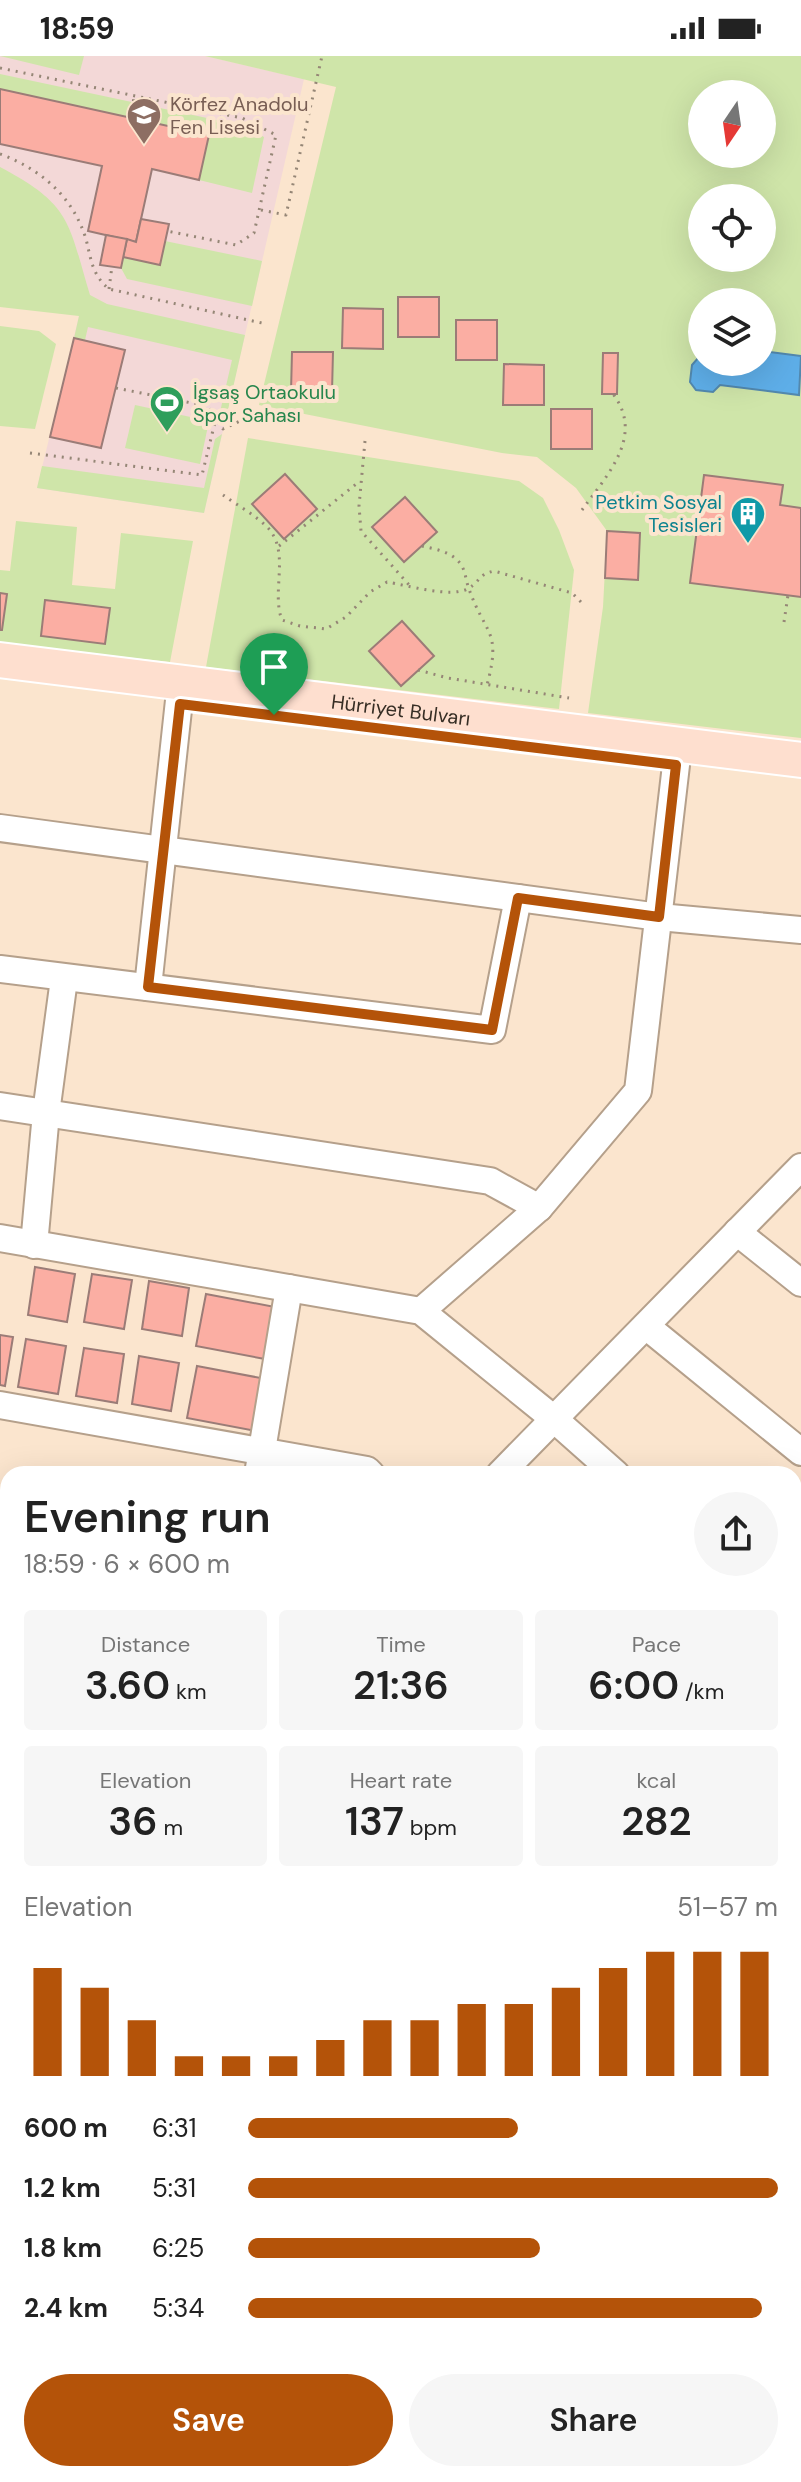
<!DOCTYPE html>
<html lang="en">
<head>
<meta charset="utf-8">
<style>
	:root { --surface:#fff; --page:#f6f6f6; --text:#222; --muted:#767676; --accent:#b45309 }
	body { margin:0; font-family:"DM Sans",sans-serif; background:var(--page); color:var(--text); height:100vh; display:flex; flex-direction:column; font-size:30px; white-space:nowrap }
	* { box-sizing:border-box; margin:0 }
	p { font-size:26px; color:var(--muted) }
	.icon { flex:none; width:44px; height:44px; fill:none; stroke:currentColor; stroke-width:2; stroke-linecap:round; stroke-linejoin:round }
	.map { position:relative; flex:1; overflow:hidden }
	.details { position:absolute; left:0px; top:1410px; width:802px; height:1016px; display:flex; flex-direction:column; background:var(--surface); border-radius:24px 24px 0 0; box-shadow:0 8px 32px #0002 }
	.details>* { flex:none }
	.needle { width:52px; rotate:193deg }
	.controls { position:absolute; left:688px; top:24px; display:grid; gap:16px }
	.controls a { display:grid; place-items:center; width:88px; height:88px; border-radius:50%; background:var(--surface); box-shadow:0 8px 32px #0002; font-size:40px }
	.pin { position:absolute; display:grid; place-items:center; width:68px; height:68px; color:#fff; margin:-82px -34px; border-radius:50% 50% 50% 0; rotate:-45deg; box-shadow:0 0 8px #0007 }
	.pin .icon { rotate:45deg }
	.round { display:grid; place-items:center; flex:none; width:84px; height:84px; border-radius:42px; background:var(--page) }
	.head { display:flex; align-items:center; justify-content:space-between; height:136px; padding:0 24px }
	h1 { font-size:44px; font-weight:600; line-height:60px }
	.metrics { display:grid; grid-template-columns:repeat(3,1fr); gap:12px; height:136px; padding:8px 24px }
	.metrics div { display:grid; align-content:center; border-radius:8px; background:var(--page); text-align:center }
	.metrics b { font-size:40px; font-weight:600 }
	.metrics small { font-size:22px; font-weight:400 }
	.metrics p { font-size:22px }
	.chart { height:224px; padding:16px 24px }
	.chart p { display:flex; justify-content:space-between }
	.chart svg { width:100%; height:144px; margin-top:8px; stroke:var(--accent); stroke-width:6 }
	.primary-button { display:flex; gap:16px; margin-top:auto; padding:16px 24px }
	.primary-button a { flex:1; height:92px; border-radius:48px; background:var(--accent); color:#fff; font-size:32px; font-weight:600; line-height:92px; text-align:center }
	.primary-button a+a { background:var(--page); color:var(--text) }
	ul { padding:0 24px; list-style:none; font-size:26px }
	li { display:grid; grid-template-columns:128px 96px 1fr; align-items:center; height:60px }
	li i { height:20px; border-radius:10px; background:var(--accent) }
	.status { display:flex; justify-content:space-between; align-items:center; height:56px; padding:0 40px; background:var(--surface); direction:ltr }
	.status svg { height:22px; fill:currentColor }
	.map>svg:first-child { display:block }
	.education { fill:#f3d8d7 }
	.green { fill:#cfe5a9; fill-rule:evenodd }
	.water { fill:#5eaee8; stroke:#5288ae; stroke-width:2 }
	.building { fill:#fbaea3; stroke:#9b7c77; stroke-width:2 }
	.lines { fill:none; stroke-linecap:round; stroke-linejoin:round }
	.minor-casing { stroke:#b5a08b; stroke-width:30 }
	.major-casing { stroke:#fff; stroke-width:38 }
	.path { stroke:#958676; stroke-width:3; stroke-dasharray:2 6; stroke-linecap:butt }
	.minor { stroke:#fff; stroke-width:26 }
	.major { stroke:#fedfcf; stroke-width:34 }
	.route-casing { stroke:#fff; stroke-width:16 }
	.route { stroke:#b45309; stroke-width:10 }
	.labels { text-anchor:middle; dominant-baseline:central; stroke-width:8; stroke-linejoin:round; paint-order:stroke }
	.education-label { font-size:20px; fill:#785e54; stroke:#fbe5ce; text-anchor:start }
	.leisure-label { font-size:20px; fill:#27864d; stroke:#fbe5ce; text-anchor:start }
	.culture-label { font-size:20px; fill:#0d838f; stroke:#fbe5ce; text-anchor:end }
	.street-label { font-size:20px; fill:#372e25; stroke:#fbe5ce }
</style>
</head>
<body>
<div class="status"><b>18:59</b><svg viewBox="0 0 49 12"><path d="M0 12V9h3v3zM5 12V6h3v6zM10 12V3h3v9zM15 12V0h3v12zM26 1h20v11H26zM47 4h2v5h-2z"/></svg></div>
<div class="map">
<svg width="801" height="2426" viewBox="0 0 801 2426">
	<rect width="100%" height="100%" fill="#fbe5ce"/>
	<!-- education -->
	<g class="education">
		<path d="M 0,0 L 205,0 L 304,23 L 204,457 L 37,432 L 79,260 L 0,161 Z"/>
		<path d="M 794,1590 L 801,1596 L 801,1862 L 794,1862 Z"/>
	</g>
	<!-- green -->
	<g class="green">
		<path d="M 0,0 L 84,0 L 79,19 Z"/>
		<path d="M 205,0 L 801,0 L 801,682 L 588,657 L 603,551 L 607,475 L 576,432 L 537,401 L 502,397 L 259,349 L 336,31 ZM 702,38 L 762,38 L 762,98 L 702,98 ZM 702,142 L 762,142 L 762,202 L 702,202 ZM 702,246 L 762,246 L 762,306 L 702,306 Z"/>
		<path d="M 0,18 L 240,69 L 264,81 L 252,137 L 199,124 L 208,78 L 0,33 Z"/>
		<path d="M 0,111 C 72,149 68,166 90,239 L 107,248 L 245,279 L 225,367 L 220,356 L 232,304 L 88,271 L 85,284 L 74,282 L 79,260 L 0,251 Z"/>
		<path d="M 165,185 L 262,205 L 252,250 L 127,223 L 121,212 L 123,201 L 160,209 Z"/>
		<path d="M 0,270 L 39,275 L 56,288 L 35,373 L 0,370 Z"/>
		<path d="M 135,349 L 209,365 L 200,408 L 125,392 Z"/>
		<path d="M 222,378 L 204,457 L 37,432 L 42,410 L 204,432 L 215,383 Z"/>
		<path d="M 248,382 L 519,425 L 543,442 L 559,474 L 574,514 L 559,653 L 206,611 Z"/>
		<path d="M 16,465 L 77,471 L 72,529 L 115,533 L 121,477 L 193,485 L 170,606 L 0,587 L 0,514 L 10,515 Z"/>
		<rect x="361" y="2418" width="135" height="8"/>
	</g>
	<!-- water -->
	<path class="water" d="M 762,295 L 801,300 L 799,339 L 720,329 L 713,336 L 696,334 L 690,326 L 692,309 L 698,302 L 702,303 L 702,306 L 719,306 L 723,311 L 736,312 L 738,306 L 762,306 Z"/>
	<!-- building -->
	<g class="building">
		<path d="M 0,33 L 209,79 L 199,124 L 152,113 L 136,186 L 88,175 L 102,110 L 0,88 Z"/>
		<path d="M 141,163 L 169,168 L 160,209 L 123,201 L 127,183 L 136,186 Z"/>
		<path d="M 106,179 L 127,183 L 121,212 L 100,209 Z"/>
		<rect x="398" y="241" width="41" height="40"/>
		<path d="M 343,252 L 383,253 L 383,293 L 342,292 Z"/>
		<rect x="456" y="264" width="41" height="40"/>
		<path d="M 74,282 L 125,294 L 101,392 L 50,381 Z"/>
		<path d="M 292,296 L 333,296 L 332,336 L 291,336 Z"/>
		<path d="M 603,297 L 618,297 L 617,338 L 602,338 Z"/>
		<path d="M 504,308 L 544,309 L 544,349 L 503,349 Z"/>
		<rect x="551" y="353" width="41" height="40"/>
		<path d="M 285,418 L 317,453 L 284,483 L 252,448 Z"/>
		<path d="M 704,419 L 783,429 L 780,449 L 801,452 L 801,541 L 690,527 Z"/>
		<path d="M 405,441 L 437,476 L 404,506 L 372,471 Z"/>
		<path d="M 607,475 L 640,477 L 638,524 L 605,522 Z"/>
		<path d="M 0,537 L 7,538 L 2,574 L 0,574 Z"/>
		<path d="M 45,544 L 110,552 L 105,588 L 41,580 Z"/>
		<path d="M 402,565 L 434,600 L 401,630 L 369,595 Z"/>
		<path d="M 35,1211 L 75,1218 L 67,1266 L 28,1259 Z"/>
		<path d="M 92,1218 L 132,1224 L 124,1273 L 84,1266 Z"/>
		<path d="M 149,1225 L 189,1232 L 182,1280 L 142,1273 Z"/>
		<path d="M 206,1238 L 275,1251 L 265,1303 L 196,1290 Z"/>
		<path d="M 0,1279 L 13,1281 L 5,1330 L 0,1329 Z"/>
		<path d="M 26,1283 L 66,1290 L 58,1338 L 18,1331 Z"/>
		<path d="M 84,1292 L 124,1298 L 117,1347 L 76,1340 Z"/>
		<path d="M 139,1300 L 179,1307 L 171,1355 L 132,1348 Z"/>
		<path d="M 197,1310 L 266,1323 L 256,1375 L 187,1362 Z"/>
	</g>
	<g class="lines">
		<defs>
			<g id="minor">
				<path d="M 0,772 L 659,861 L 801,874"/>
				<path d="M 0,913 L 492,974 L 518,842"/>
				<path d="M 148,931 L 181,626"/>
				<path d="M 0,1050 L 490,1125 L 539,1152"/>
				<path d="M 737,1176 L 801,1227"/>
				<path d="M 0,1182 L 421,1255 L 554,1363 L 616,1418"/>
				<path d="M 34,1189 L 46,1057 L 64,923"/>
				<path d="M 421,1255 L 539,1152 L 638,1035 L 676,709"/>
				<path d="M 646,1270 L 801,1396"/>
				<path d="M 0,1349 L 367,1414 L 371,1418"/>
				<path d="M 258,1418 L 289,1232"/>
				<path d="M 500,1418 L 801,1111"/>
				<path d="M 0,1512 L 8,1514"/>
				<path d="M 794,1542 L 801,1534"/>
				<path d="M 794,1578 L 801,1584"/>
				<path d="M 0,1645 L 8,1647"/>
				<path d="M 0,1778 L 8,1778"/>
				<path d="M 0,1873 L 8,1873"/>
				<path d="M 794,1933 L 801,1939"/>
				<path d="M 0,1987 L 8,1987"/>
				<path d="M 794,2071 L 801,2065"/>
				<path d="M 0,2104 L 8,2104"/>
				<path d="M 794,2219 L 801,2214"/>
				<path d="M 0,2342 L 8,2341"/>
				<path d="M 794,2367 L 801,2362"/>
				<path d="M 744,2418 L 751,2426"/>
				<path d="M 338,2426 L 338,2418"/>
				<path d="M 506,2426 L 506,2418"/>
				<path d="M 707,2426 L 720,2418"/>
			</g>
			<g id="major">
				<path id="s1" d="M 0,604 L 801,704"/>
			</g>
		</defs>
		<!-- minor casing -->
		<use href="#minor" class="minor-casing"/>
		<!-- major casing -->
		<use href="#major" class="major-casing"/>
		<!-- path -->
		<g class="path">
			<path d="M 0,12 L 242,62 L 276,79 L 254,177 L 236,189 L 167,175"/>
			<path d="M 131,61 L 134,41"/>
			<path d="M 0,98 C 41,113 73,141 86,183 C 91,203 92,219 109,233 L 262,267"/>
			<path d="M 261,154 L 286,159 L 322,0"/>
			<path d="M 109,233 L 112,210"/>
			<path d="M 116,332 L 207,350 L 223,373 L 240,365"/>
			<path d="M 365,385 L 359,450 L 361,475 L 410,530"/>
			<path d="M 30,397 L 202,419 L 216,362"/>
			<path d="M 223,439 C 237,449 257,460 269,473 C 290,498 271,536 282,564 L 300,570 L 326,573 L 346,561 L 370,536 L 387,526 C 406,529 453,543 469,532 C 481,525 477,519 494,515 L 572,537 L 583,548"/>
			<path d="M 582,454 C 607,419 645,380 613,338"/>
			<path d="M 279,490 L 360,425"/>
			<path d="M 422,490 C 434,493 448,495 457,504 C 466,512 465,523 469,533 C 485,579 502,574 487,629"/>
			<path d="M 784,566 L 788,539"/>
			<path d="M 418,614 L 448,622 L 569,642"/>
		</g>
		<!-- minor -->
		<use href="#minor" class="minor"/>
		<!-- major -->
		<use href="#major" class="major"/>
	</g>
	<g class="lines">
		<defs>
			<path id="route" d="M 180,648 L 676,709 L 659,861 L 518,842 L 492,974 L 148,931 Z"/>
		</defs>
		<!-- route casing -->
		<use href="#route" class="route-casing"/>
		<!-- route -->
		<use href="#route" class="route"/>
	</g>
	<!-- icons -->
	<defs>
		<symbol id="school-pin" viewBox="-11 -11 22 30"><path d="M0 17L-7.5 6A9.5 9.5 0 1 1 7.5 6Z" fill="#8d6e63" stroke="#fbe5ce"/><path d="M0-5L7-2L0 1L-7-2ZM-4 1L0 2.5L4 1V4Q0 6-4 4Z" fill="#fff"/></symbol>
		<symbol id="stadium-pin" viewBox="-11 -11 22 30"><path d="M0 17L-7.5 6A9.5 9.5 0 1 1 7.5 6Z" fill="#2e9e5b" stroke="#fbe5ce"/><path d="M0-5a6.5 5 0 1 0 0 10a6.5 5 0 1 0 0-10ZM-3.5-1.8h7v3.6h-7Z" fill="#fff"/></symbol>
		<symbol id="building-pin" viewBox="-11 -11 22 30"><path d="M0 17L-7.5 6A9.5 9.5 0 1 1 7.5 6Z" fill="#0f9aa8" stroke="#fbe5ce"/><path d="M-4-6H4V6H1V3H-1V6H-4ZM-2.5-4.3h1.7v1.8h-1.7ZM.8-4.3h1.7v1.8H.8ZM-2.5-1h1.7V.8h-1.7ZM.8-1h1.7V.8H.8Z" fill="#fff"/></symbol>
	</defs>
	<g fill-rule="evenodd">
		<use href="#school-pin" x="124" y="39" width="40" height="54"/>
		<use href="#stadium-pin" x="147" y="327" width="40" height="54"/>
		<use href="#building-pin" x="728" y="438" width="40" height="54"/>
	</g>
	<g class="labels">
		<!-- education labels -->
		<g class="education-label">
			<text x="170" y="48">Körfez Anadolu<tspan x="170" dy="23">Fen Lisesi</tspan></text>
		</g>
		<!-- leisure labels -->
		<g class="leisure-label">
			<text x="193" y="336">İgsaş Ortaokulu<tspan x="193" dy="23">Spor Sahası</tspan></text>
		</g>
		<!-- culture labels -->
		<g class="culture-label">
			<text x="722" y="446">Petkim Sosyal<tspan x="722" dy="23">Tesisleri</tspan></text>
		</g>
		<!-- street labels -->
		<g class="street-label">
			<text stroke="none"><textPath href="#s1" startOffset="404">Hürriyet Bulvarı</textPath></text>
		</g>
	</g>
</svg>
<div class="controls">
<a><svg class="needle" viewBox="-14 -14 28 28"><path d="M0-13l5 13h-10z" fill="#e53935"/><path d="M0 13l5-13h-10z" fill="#767676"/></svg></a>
<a><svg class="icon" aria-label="locate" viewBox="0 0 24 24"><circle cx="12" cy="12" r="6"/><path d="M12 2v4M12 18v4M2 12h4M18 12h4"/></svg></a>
<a><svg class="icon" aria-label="layers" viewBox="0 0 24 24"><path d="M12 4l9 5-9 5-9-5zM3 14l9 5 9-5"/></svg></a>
</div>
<div class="pin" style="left:274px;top:659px;background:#1e9e55"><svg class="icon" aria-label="arrive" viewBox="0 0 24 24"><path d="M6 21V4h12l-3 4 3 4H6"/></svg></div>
<section class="details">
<div class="head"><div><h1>Evening run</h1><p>18:59 · 6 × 600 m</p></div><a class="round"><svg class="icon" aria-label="share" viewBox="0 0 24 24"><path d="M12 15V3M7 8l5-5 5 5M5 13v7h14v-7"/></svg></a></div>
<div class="metrics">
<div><p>Distance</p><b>3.60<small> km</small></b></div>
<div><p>Time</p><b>21:36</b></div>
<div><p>Pace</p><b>6:00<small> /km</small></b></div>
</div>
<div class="metrics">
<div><p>Elevation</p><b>36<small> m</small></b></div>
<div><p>Heart rate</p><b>137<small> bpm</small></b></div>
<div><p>kcal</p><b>282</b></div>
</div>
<div class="chart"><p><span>Elevation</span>51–57 m</p>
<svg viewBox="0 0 160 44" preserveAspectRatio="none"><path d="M5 44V11M15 44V17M25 44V27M35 44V38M45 44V38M55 44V38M65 44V33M75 44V27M85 44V27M95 44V22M105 44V22M115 44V17M125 44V11M135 44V6M145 44V6M155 44V6"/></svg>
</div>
<ul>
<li><b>600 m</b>6:31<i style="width:51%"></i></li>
<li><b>1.2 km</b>5:31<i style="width:100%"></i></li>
<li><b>1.8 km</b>6:25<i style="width:55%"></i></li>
<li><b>2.4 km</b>5:34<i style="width:97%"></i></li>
</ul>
<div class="primary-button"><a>Save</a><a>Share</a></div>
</section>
</div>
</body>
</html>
